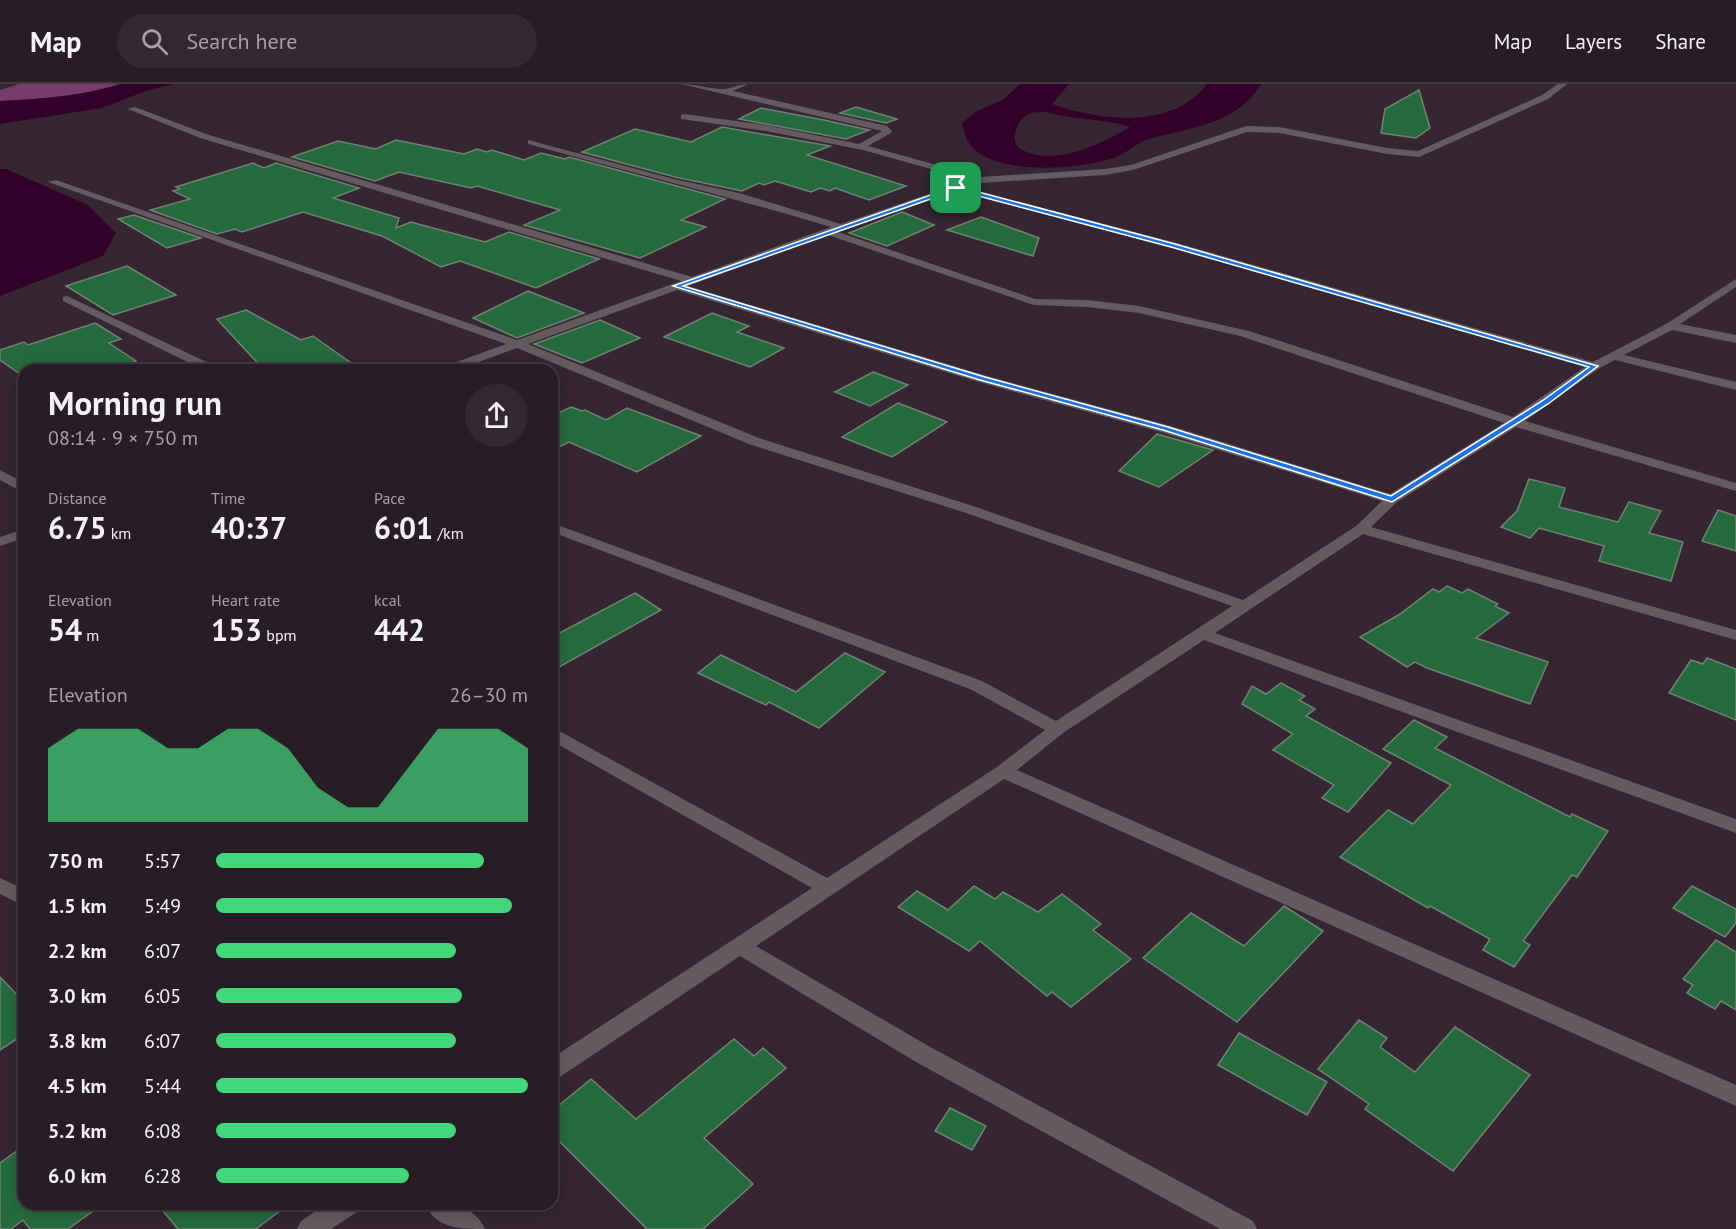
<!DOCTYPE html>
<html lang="en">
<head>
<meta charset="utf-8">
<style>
	:root { --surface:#281c25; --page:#342932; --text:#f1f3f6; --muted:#a5a1a7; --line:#443a42; --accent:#43d77b }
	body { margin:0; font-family:"PT Sans",sans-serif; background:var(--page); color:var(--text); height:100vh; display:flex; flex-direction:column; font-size:22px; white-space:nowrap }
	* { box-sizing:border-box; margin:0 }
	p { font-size:20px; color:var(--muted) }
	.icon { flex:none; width:33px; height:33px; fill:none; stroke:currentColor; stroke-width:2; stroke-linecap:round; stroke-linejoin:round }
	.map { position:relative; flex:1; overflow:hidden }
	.sheet { position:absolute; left:18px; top:280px; width:540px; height:846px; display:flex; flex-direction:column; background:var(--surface); border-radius:18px; box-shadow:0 3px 15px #0003,0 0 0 2px var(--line) }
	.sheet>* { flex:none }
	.pin { position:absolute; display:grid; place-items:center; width:51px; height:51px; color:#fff; margin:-26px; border-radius:12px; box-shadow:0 3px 9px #0006 }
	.round { display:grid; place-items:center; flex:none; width:63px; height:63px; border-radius:32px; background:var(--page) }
	.head { display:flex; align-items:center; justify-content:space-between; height:102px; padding:0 30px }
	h1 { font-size:33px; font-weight:700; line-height:45px }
	.stats { display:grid; grid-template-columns:repeat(3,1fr); gap:9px; height:102px; padding:6px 30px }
	.stats div { display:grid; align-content:center }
	.stats b { font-size:30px; font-weight:700 }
	.stats small { font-size:16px; font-weight:400 }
	.stats p { font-size:16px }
	.chart { height:168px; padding:12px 30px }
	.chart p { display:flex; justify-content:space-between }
	.chart svg { width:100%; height:108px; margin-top:6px; fill:var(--accent); opacity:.7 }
	ul { padding:0 30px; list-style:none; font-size:20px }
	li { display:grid; grid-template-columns:96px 72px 1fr; align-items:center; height:45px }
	li i { height:15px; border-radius:8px; background:var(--accent) }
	header { display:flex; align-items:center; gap:36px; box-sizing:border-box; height:84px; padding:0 30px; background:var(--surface); border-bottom:2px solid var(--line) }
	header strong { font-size:28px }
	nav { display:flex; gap:33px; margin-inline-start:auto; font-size:21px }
	.search { width:420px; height:54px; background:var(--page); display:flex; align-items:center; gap:15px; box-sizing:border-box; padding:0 21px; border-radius:33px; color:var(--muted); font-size:22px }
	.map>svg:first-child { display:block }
	.green { fill:#773c68 }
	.water { fill:#33002a; fill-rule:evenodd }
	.building { fill:#256a3d; stroke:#708274; stroke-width:1.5 }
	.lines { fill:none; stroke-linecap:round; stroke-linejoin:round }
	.minor { fill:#635b60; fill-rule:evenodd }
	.route { fill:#1a73e8; stroke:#fff; stroke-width:1.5; fill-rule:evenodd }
</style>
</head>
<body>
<header>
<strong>Map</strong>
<div class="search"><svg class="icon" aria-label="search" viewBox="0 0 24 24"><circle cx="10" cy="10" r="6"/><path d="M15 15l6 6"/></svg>Search here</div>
<nav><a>Map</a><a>Layers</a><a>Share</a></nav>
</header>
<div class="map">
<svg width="1736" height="1145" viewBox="0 0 1736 1145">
	<rect width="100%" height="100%" fill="#352631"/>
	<!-- green -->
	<path class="green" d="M 19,0 L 121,0 C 82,12 41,15 0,17 L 0,6 Z"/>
	<!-- water -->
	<g class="water">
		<path d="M 121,0 L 174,0 L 146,7 L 102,24 L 0,40 L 0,17 C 41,15 82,12 121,0 Z"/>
		<path d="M 1020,0 L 1069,0 L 1052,20 C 1101,37 1172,46 1207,0 L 1261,0 C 1238,41 1186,44 1146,56 C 1135,60 1126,70 1114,74 C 1079,85 1007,91 976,67 C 968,61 964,49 962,39 L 977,27 L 1004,15 ZM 1045,28 C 1073,36 1103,34 1130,43 C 1100,60 1056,83 1022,66 C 1007,59 1018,32 1031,29 C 1035,28 1041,28 1045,28 Z"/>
		<path d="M 0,85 L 6,85 L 88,121 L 116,149 L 103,172 L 0,212 Z"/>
	</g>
	<!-- building -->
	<g class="building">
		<path d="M 1419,6 L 1430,44 L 1416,54 L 1381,49 L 1385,25 Z"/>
		<path d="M 856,23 L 897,35 L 886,39 L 840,29 Z"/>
		<path d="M 761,24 L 824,36 L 869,46 L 846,55 L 739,35 Z"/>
		<path d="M 722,43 L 830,62 L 807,71 L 906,102 L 869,116 L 835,104 L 830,107 L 820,104 L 811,108 L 775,97 L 764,101 L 759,99 L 742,107 L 675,93 L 582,68 L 635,45 L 691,58 Z"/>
		<path d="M 396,56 L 464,70 L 477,65 L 487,68 L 492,66 L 524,76 L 541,69 L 565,75 L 569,73 L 725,115 L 681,136 L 706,143 L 640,174 L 524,141 L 560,126 L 477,102 L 471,104 L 399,88 L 375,97 L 292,73 L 338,57 L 376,65 Z"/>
		<path d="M 253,79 L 264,84 L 276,79 L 359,104 L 333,114 L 399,134 L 396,144 L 411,138 L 485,158 L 509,148 L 599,175 L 536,204 L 460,177 L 441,183 L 382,152 L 303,128 L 242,148 L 235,145 L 217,150 L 150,126 L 190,115 L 173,107 L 180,105 L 176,103 Z"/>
		<path d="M 902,128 L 934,141 L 887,162 L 849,149 Z"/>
		<path d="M 134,131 L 201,154 L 167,164 L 118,135 Z"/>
		<path d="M 981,133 L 1039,154 L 1033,172 L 947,146 Z"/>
		<path d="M 127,182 L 176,211 L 113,231 L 66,202 Z"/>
		<path d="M 528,207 L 584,229 L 517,254 L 473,234 Z"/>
		<path d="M 246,226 L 301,256 L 313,252 L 361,286 L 264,286 L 217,235 Z"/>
		<path d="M 712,229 L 749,242 L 737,248 L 784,264 L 750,283 L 664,253 Z"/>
		<path d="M 600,236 L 640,254 L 582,279 L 534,260 Z"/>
		<path d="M 95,239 L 121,255 L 109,259 L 136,277 L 108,286 L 17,288 L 0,276 L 0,266 L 24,258 L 28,261 Z"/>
		<path d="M 873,288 L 908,301 L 870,322 L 835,308 Z"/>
		<path d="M 898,319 L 947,338 L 892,373 L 842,353 Z"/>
		<path d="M 571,323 L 582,327 L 585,326 L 606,336 L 627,324 L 701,352 L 637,388 L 569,358 L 552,366 L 552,332 Z"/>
		<path d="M 1157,350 L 1189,359 L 1213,366 L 1159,403 L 1119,387 Z"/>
		<path d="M 1529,395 L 1565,404 L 1559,423 L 1618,438 L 1629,418 L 1661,427 L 1649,449 L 1683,458 L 1671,497 L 1599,477 L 1604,462 L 1539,444 L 1530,454 L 1501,443 L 1517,427 Z"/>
		<path d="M 1718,426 L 1736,432 L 1736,467 L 1702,457 Z"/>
		<path d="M 1447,502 L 1462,509 L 1468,505 L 1498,520 L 1495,522 L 1509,529 L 1476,554 L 1548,578 L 1530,620 L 1427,584 L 1415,578 L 1407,583 L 1360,553 L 1400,530 L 1433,505 L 1439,508 Z"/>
		<path d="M 635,509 L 661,526 L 552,587 L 552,553 Z"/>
		<path d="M 845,569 L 885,588 L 819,644 L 769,618 L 766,621 L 698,589 L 721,571 L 796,608 Z"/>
		<path d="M 1707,574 L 1736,585 L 1736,636 L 1669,609 L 1691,576 L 1703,580 Z"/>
		<path d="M 1281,599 L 1305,612 L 1299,616 L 1315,625 L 1306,632 L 1391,679 L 1348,728 L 1322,714 L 1334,701 L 1273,666 L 1293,650 L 1242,620 L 1252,602 L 1266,610 Z"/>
		<path d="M 1414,636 L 1447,653 L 1435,664 L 1570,733 L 1572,730 L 1608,747 L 1577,793 L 1572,791 L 1523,857 L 1530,861 L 1514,883 L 1483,866 L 1490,855 L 1430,822 L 1428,824 L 1340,773 L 1388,726 L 1413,740 L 1451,701 L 1383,665 Z"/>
		<path d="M 974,802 L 995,815 L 1003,808 L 1038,828 L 1062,810 L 1101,840 L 1093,846 L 1131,875 L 1071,923 L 1052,908 L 1047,912 L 980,857 L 969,867 L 898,823 L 917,807 L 948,826 Z"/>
		<path d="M 1692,802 L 1736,825 L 1736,839 L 1725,853 L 1673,824 Z"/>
		<path d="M 1284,822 L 1323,847 L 1237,938 L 1143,874 L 1191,829 L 1244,862 Z"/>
		<path d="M 1716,856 L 1736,868 L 1736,926 L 1721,917 L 1715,925 L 1687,909 L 1693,901 L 1683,895 Z"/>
		<path d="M 0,893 L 24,918 L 24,950 L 0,966 Z"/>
		<path d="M 1359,936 L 1387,954 L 1380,963 L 1415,988 L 1455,943 L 1530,991 L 1453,1087 L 1365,1025 L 1369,1020 L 1318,985 Z"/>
		<path d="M 1239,949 L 1327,998 L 1307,1031 L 1218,981 Z"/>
		<path d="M 734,955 L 754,972 L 763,964 L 786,984 L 704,1054 L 753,1100 L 703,1145 L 647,1145 L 552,1050 L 552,1027 L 591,995 L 636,1035 Z"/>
		<path d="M 950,1024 L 986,1042 L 972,1066 L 935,1047 Z"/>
		<path d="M 24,1062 L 24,1120 L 103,1120 L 68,1145 L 30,1145 L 23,1136 L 11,1145 L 0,1145 L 0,1079 Z"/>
		<path d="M 157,1120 L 289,1120 L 256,1145 L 178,1145 Z"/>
	</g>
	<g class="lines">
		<!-- minor -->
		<g class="minor">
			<path d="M 681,0 C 694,0 715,6 725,5 C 733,4 739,0 748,0 L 733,7 L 887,42 L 892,47 L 891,49 L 868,62 L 980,93 L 1105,85 L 1131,81 L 1246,42 L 1279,43 L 1387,64 L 1418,67 L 1542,11 L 1558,0 L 1567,0 L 1548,15 L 1419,73 L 1387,70 L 1279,49 L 1247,48 L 1133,86 L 1105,91 L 981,99 L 966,104 L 1177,159 L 1593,278 L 1666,240 L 1736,195 L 1736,203 L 1680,240 L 1736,251 L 1736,259 L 1672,246 L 1624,271 L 1736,298 L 1736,306 L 1615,276 L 1598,285 L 1525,337 L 1736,399 L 1736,407 L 1516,343 L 1397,418 L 1371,443 L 1736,546 L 1736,556 L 1363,450 L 1215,549 L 1736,735 L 1736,749 L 1204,556 L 1063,649 L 1017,686 L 1736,1001 L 1736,1022 L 1004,695 L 756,862 L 932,964 L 1253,1137 L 1257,1145 L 1220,1145 L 916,978 L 740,872 L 560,993 L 552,996 L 552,974 L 812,804 L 552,657 L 552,643 L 827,794 L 997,683 L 1045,646 L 970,605 L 552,448 L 552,439 L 982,597 L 1056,637 L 1232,522 L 966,429 L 749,360 L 517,264 L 457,286 L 441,286 L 443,283 L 506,260 L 48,98 L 56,96 L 517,256 L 681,197 L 200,54 L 128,25 L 135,23 L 206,50 L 692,193 L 831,143 C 731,113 629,88 528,60 L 528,56 L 674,95 L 739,109 L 841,140 L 970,96 L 863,66 L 766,47 L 681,35 L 681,31 L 684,30 L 766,41 L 859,60 L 882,47 ZM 957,107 L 1169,163 L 1585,283 L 1513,333 L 1249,247 L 1139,222 L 1087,216 L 1035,215 L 838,148 ZM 828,151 L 1034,221 L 1087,223 L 1139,229 L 1240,252 L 1504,339 L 1390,410 L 1171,342 L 987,292 L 688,202 ZM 677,206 L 979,298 L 1161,348 L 1382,417 L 1356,442 L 1243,516 L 976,423 L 759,354 L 528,260 Z"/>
			<path d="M 67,212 L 217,283 L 219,286 L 204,286 L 63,217 L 63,213 Z"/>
			<path d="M 0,386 L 24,399 L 24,409 L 0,396 Z"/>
			<path d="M 24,445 L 24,454 L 0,462 L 0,453 Z"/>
			<path d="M 0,794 L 24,805 L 24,822 L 0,810 Z"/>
			<path d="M 326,1120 L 360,1120 L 357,1128 L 331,1145 L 297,1145 L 301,1137 Z"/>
			<path d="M 425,1120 C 449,1120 473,1119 485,1145 C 461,1145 436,1145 425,1120 Z"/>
		</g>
	</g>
	<!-- route -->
	<path class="route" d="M 956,102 L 1175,160 L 1598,282 L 1548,320 L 1392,418 L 1163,346 L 980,296 L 673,202 ZM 956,106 L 1171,163 L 1589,283 L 1542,317 L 1391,412 L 1168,343 L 985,293 L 683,202 Z"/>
</svg>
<div class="pin" style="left:956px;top:104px;background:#1e9e55"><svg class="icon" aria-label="arrive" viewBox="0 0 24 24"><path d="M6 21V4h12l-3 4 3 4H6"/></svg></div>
<section class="sheet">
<div class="head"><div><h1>Morning run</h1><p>08:14 · 9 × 750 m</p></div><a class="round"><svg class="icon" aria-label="share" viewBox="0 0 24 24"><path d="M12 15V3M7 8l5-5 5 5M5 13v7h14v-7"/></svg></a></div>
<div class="stats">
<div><p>Distance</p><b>6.75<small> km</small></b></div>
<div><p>Time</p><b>40:37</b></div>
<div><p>Pace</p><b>6:01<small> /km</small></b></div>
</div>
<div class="stats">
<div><p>Elevation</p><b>54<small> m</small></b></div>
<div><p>Heart rate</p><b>153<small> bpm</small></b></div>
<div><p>kcal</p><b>442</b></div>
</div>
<div class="chart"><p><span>Elevation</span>26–30 m</p>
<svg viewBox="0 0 160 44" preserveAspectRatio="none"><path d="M0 44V14L10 6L20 6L30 6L40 14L50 14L60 6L70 6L80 14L90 30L100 38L110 38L120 22L130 6L140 6L150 6L160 14V44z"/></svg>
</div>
<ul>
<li><b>750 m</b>5:57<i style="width:86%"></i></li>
<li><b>1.5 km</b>5:49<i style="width:95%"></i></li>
<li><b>2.2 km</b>6:07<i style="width:77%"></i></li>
<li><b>3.0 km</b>6:05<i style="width:79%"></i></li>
<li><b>3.8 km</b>6:07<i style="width:77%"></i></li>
<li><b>4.5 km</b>5:44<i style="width:100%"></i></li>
<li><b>5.2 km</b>6:08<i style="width:77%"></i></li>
<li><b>6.0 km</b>6:28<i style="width:62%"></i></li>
</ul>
</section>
</div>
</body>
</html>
